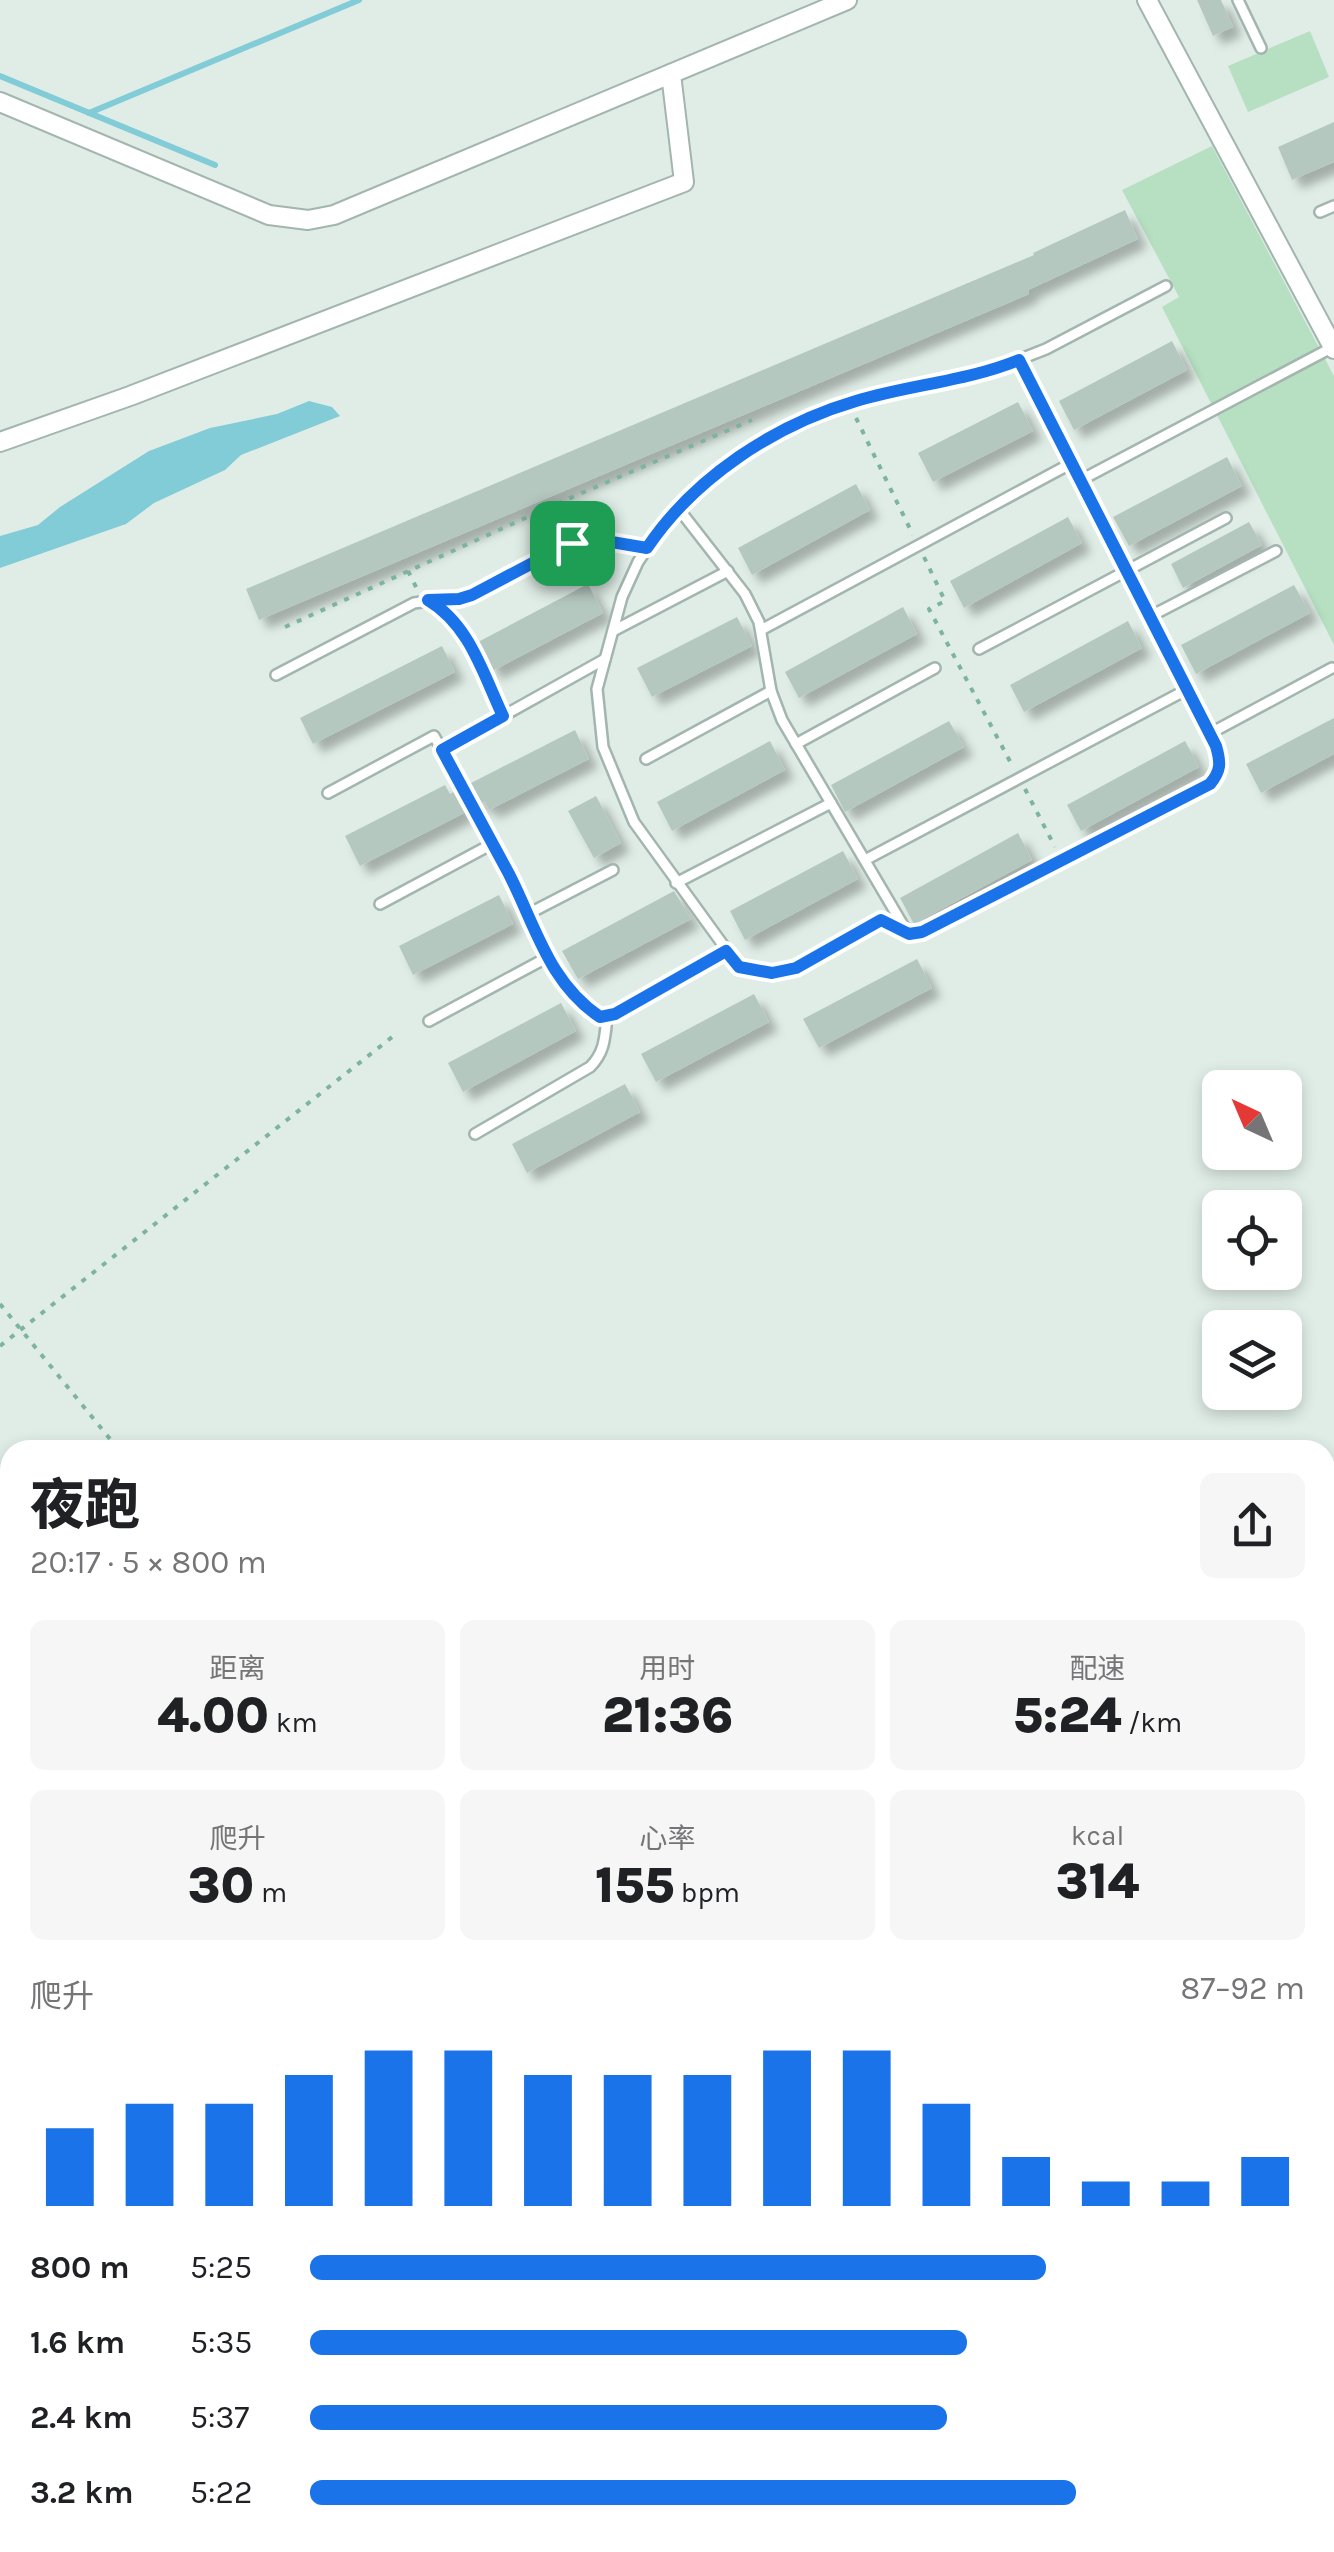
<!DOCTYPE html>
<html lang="zh">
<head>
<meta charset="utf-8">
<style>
	:root { --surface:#fff; --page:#f6f6f6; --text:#202124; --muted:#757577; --accent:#1a73e8 }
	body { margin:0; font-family:Karla,"Noto Sans SC",sans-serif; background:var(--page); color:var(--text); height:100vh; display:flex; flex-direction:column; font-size:38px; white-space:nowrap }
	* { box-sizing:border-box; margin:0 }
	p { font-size:32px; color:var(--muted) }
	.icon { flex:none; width:55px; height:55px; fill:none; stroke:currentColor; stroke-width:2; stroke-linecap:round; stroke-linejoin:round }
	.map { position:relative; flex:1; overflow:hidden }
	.panel { position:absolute; left:0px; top:1440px; width:1335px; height:1112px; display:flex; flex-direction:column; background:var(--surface); border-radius:30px 30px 0 0; box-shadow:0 5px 15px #0003 }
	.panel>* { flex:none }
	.needle { width:65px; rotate:316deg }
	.fabs { position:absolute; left:1202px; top:1070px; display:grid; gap:20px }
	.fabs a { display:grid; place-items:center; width:100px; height:100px; border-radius:15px; background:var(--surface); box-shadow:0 5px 15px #0003; font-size:50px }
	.pin { position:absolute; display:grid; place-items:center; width:85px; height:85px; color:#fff; margin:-42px; border-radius:20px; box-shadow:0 5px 15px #0006 }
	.round { display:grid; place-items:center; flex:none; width:105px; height:105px; border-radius:15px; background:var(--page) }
	.summary { display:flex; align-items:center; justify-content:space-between; height:170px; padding:0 30px }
	h1 { font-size:55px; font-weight:800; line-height:75px }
	.stats { display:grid; grid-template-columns:repeat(3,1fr); gap:15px; height:170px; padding:10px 30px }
	.stats div { display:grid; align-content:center; border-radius:15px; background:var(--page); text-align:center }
	.stats b { font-size:50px; font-weight:800 }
	.stats small { font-size:28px; font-weight:400 }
	.stats p { font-size:28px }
	.chart { height:280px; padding:20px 30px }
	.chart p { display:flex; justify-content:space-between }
	.chart svg { width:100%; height:180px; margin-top:10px; stroke:var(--accent); stroke-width:6 }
	ul { padding:0 30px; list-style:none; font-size:32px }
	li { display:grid; grid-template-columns:160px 120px 1fr; align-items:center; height:75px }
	li i { height:25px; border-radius:12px; background:var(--accent) }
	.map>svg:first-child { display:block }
	.green { fill:#b6e0c1 }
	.water { fill:#82ccd7 }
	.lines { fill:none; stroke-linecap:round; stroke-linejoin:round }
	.stream { stroke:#82ccd7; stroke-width:6 }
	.building { fill:#b5c8c0; filter:url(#shadow) }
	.lane-casing { stroke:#a2b5ae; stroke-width:14 }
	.street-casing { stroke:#a2b5ae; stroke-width:22 }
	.path { stroke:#7db3a1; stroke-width:4; stroke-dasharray:5 8; stroke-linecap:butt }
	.lane { stroke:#fff; stroke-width:9 }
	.street { stroke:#fff; stroke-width:18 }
	.route-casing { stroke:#fff; stroke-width:20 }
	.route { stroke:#1a73e8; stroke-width:12 }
</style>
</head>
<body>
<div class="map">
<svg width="1334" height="2552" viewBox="0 0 1334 2552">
	<defs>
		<filter id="shadow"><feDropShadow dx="9" dy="9" stdDeviation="5" flood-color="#0004"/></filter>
	</defs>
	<rect width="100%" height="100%" fill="#e0ede7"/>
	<!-- green -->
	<g class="green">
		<path d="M 1310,31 L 1329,77 L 1248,112 L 1228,66 Z"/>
		<path d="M 1212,146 L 1334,376 L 1334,645 L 1162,307 L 1179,297 L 1122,190 Z"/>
		<path d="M 1325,1822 L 1334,1834 L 1334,2068 L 1325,2057 Z"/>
		<path d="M 900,2543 L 909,2552 L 455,2552 L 446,2543 Z"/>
	</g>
	<!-- water -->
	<g class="water">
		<path d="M 309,401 L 332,407 L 340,416 L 241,455 L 225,470 L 154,503 L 126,524 L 0,568 L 0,536 L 38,525 L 60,507 L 149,451 L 210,428 L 277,414 Z"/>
		<path d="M 1334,1663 L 1334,1757 L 1325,1758 L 1325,1670 Z"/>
		<path d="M 0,2155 L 10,2167 L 10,2518 L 0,2525 Z"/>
		<path d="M 139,2543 L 292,2543 L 300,2552 L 126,2552 Z"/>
		<path d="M 337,2543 L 422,2543 L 430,2552 L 342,2552 Z"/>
	</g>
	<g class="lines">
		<!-- stream -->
		<g class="stream">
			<path d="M 0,76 L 215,165"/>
			<path d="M 89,113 L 359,0"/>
			<path d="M 1325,1597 L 1334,1591"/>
			<path d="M 0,2124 L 10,2136"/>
			<path d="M 0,2543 L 10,2535"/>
		</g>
	</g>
	<!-- building -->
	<g class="building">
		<path d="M 1197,0 L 1221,0 L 1233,27 L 1213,36 Z"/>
		<path d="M 1334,122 L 1334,162 L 1292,180 L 1278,147 Z"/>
		<path d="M 1125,210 L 1138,239 L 1028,290 L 1029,294 L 259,620 L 246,589 L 1034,255 L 1033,253 Z"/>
		<path d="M 1172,341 L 1187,370 L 1074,430 L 1059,401 Z"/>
		<path d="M 1018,402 L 1033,431 L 933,482 L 918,453 Z"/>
		<path d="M 1227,457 L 1242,486 L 1129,546 L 1113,517 Z"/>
		<path d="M 856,484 L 870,510 L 752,575 L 738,548 Z"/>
		<path d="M 1068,517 L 1082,543 L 964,608 L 950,581 Z"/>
		<path d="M 1249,522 L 1262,545 L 1183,588 L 1171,564 Z"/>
		<path d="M 588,584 L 603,613 L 492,671 L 478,642 Z"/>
		<path d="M 1294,585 L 1310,613 L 1196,674 L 1181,645 Z"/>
		<path d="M 903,607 L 917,634 L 799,698 L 785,672 Z"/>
		<path d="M 737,617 L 752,646 L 652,697 L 637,668 Z"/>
		<path d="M 1128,621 L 1142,648 L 1024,712 L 1010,685 Z"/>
		<path d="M 442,646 L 455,672 L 313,744 L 300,718 Z"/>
		<path d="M 1334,718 L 1334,754 L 1261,793 L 1246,764 Z"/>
		<path d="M 949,721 L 964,747 L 845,812 L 831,785 Z"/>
		<path d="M 575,730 L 589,759 L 489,810 L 485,802 L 480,804 L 469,784 Z"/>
		<path d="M 770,741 L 785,770 L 672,831 L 657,802 Z"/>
		<path d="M 1185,741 L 1199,767 L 1081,831 L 1067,805 Z"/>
		<path d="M 445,785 L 450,794 L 455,791 L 466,812 L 360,866 L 345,836 Z"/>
		<path d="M 596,796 L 621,843 L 594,858 L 568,811 Z"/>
		<path d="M 1018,833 L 1032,860 L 914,924 L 900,898 Z"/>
		<path d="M 843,851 L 858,879 L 745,940 L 730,911 Z"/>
		<path d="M 674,891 L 691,919 L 578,979 L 562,951 Z"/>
		<path d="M 499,895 L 513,924 L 413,975 L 399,946 Z"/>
		<path d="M 917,959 L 932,988 L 819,1048 L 803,1019 Z"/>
		<path d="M 754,994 L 769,1022 L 656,1082 L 641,1054 Z"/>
		<path d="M 561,1003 L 576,1031 L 463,1092 L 448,1063 Z"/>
		<path d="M 625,1084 L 640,1112 L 527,1173 L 512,1144 Z"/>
	</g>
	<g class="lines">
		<defs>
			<g id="lane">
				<path d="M 1238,0 L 1261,48"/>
				<path d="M 1320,212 L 1334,206"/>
				<path d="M 1019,360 L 1216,747 C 1221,763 1221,771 1209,784 L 922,932 L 909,934 L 881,920 L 796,968 L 773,973 L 739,967 L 634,822 L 603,747 L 597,689 L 622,597 L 638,562 L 668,517 L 724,467 L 761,442 L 855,401 L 1005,365 L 1046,349 L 1166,286"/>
				<path d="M 1079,481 L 1333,347"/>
				<path d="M 678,508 L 745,594 L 759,622 L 771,691 L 782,720 L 907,932"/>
				<path d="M 430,602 C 471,625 484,676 503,716"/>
				<path d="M 1149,617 L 1276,551"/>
				<path d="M 761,630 L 1070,464"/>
				<path d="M 613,631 L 728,571"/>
				<path d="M 979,649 L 1226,518"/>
				<path d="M 276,675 L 414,603 L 472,595 L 576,540 L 588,537 L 647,548"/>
				<path d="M 1209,734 L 1332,668"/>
				<path d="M 796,744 L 935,668"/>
				<path d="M 442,750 L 511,878 L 563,985 L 582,1005 L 600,1017 L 615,1015 L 726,951"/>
				<path d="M 646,759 L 771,691"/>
				<path d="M 328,793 L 434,736 L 442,750 L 605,659"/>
				<path d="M 865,860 L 1186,690"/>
				<path d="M 676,883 L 831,803"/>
				<path d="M 380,904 L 492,844"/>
				<path d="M 528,914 L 613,870"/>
				<path d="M 429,1021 L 548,957"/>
				<path d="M 475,1134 L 590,1067 C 605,1052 605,1037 607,1016"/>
			</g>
			<g id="street">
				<path d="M 1147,0 L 1334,349"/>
				<path d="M 0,102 L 269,215 L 308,220 L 334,215 L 847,0"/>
				<path d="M 0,442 L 130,396 L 684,182 L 671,74"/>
				<path d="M 1325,1624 L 1334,1617"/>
				<path d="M 315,2542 L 323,2552"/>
				<path d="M 21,2552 L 35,2542"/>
			</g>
		</defs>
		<!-- lane casing -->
		<use href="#lane" class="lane-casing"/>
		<!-- street casing -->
		<use href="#street" class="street-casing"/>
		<!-- path -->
		<g class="path">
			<path d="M 856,418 L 913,535"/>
			<path d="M 557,505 L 566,529"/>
			<path d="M 924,557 L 945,601 L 929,609 L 1013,767"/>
			<path d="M 408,571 L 417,589"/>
			<path d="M 285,627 L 556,504 L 752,420"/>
			<path d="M 1025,789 L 1055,847"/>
			<path d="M 0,1304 L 119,1450"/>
			<path d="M 0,1346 L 396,1034"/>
			<path d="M 1325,1986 L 1334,1998"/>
			<path d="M 0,1995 L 10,2007"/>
			<path d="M 1325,2153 L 1334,2165"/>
			<path d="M 1325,2331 L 1334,2343"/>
			<path d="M 950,2542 L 960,2552"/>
			<path d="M 1193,2542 L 1200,2552"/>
		</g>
		<!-- lane -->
		<use href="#lane" class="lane"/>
		<!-- street -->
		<use href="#street" class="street"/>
	</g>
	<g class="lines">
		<defs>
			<path id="route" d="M 1019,360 L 1216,746 C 1221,763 1221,771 1210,784 L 922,932 L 909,934 L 881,920 L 796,968 L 772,973 L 739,967 L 726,951 L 615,1014 L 600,1017 C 549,983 536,927 509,874 C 487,833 464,791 442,750 L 503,716 C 483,674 470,625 428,600 L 459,599 L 472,595 L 576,540 L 588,538 L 647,548 C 694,478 774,425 856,401 C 909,385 968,381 1019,360 Z"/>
		</defs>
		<!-- route casing -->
		<use href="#route" class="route-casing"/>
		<!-- route -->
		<use href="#route" class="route"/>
	</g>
</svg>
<div class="fabs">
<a><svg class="needle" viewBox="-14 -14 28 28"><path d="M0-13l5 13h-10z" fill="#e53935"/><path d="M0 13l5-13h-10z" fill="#757577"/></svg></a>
<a><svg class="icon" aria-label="locate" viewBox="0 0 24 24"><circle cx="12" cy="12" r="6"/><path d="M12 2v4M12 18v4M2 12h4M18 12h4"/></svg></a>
<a><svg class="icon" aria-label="layers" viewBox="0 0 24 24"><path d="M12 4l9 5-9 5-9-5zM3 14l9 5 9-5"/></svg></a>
</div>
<div class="pin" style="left:572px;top:543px;background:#1e9e55"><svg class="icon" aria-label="arrive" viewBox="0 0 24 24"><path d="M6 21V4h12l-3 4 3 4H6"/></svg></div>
<section class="panel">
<div class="summary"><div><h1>夜跑</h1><p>20:17 · 5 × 800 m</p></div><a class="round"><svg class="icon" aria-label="share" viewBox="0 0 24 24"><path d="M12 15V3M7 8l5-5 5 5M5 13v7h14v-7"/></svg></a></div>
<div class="stats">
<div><p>距离</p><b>4.00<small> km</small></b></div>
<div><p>用时</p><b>21:36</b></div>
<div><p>配速</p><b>5:24<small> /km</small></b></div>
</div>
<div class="stats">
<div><p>爬升</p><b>30<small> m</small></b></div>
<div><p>心率</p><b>155<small> bpm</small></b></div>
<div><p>kcal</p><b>314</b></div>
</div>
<div class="chart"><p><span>爬升</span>87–92 m</p>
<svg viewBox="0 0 160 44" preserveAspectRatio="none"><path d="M5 44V25M15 44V19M25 44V19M35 44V12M45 44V6M55 44V6M65 44V12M75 44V12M85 44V12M95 44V6M105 44V6M115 44V19M125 44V32M135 44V38M145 44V38M155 44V32"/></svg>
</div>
<ul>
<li><b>800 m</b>5:25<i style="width:74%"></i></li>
<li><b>1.6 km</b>5:35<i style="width:66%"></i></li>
<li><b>2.4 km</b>5:37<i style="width:64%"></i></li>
<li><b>3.2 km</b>5:22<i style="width:77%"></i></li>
</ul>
</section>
</div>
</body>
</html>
